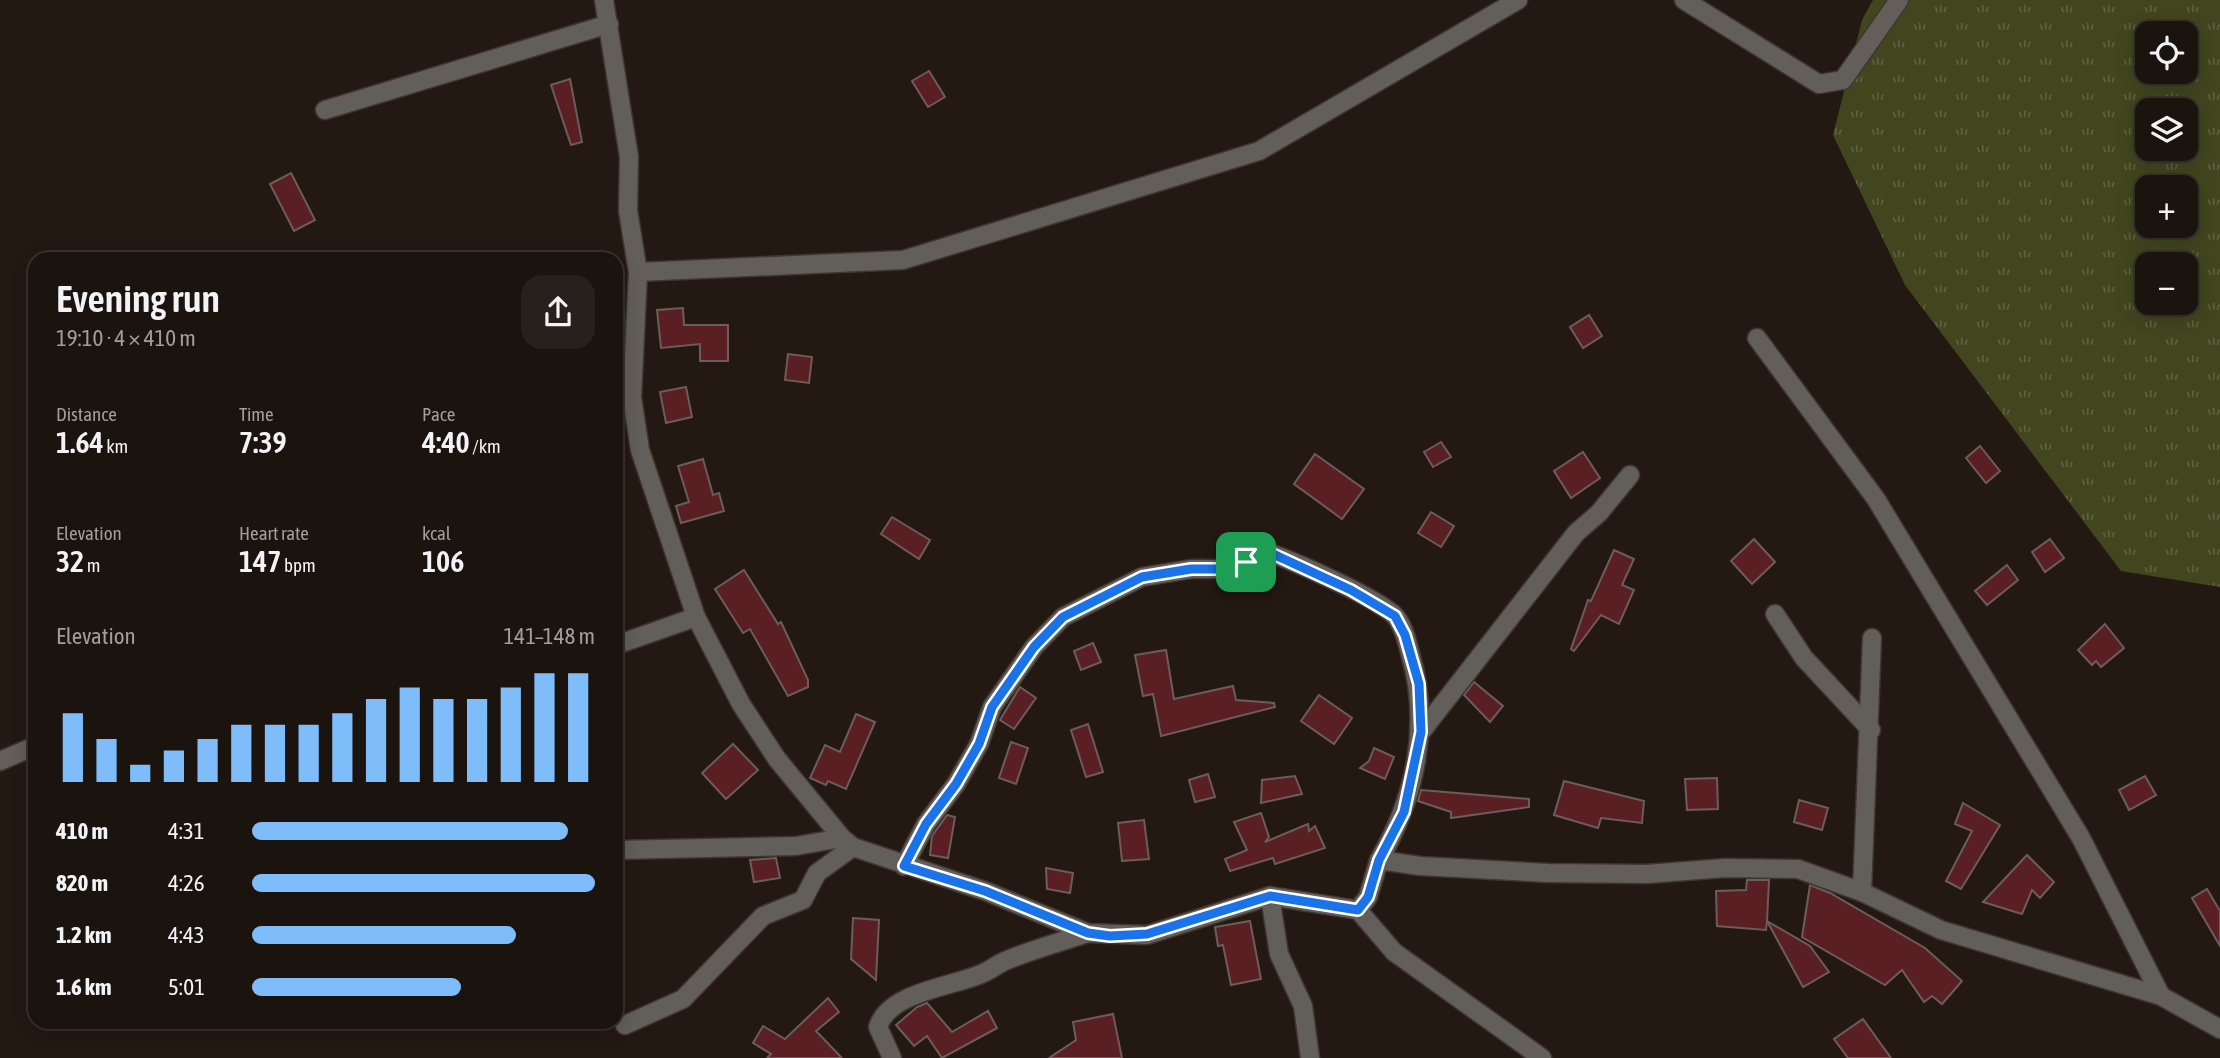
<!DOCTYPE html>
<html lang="en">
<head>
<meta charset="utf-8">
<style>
	:root { --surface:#1b130e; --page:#28201c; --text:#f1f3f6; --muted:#a09e9e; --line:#39322e; --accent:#7fbdfa }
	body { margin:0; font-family:"Asap Condensed",sans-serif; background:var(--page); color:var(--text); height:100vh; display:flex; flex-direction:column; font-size:26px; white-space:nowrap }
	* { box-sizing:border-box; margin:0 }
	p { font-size:23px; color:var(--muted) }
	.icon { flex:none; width:38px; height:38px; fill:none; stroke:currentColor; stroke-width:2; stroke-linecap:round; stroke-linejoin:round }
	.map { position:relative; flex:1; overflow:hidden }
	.side { position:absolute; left:28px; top:252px; width:595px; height:777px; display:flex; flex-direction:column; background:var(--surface); border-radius:21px; box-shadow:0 4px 18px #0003,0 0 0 2px var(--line) }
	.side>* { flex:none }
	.buttons { position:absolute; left:2135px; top:21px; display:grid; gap:14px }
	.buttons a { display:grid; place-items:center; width:63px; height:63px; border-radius:14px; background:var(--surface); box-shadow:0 4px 18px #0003,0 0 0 2px var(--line); font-size:35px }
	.pin { position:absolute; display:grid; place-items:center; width:60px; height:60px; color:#fff; margin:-30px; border-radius:14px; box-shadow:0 4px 10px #0006 }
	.round { display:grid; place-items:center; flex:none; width:74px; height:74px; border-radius:21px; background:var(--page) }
	.headline { display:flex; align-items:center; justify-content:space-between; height:119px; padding:0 28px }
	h1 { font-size:38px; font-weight:600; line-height:52px }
	.metrics { display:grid; grid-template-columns:repeat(3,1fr); gap:10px; height:119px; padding:7px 28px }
	.metrics div { display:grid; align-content:center }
	.metrics b { font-size:30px; font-weight:600 }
	.metrics small { font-size:19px; font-weight:400 }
	.metrics p { font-size:19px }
	.chart { height:196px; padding:14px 28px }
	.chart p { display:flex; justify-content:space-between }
	.chart svg { width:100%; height:126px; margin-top:7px; stroke:var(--accent); stroke-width:6 }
	ul { padding:0 28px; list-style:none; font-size:23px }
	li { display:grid; grid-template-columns:112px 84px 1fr; align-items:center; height:52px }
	li i { height:18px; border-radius:9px; background:var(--accent) }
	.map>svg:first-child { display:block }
	.grass { fill:url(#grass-tufts); fill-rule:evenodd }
	.building { fill:#591f23; stroke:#6c5c5c; stroke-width:2 }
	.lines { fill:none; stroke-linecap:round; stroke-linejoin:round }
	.minor-casing { stroke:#40352f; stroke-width:21 }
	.minor { stroke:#625f5a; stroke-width:18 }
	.route-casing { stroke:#fff; stroke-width:14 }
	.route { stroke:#1a73e8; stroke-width:9 }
</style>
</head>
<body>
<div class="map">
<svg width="2220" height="1058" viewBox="0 0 2220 1058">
	<defs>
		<pattern id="grass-tufts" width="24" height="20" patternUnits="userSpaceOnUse" patternTransform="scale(1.75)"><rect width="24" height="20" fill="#41461f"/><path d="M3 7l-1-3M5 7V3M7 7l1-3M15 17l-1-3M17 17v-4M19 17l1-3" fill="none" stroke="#5d613f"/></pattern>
	</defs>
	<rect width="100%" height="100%" fill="#241912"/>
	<!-- grass -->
	<path class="grass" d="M 1873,0 L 2220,0 L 2220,587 L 2121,571 L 1905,285 L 1833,135 L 1862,20 ZM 2147,33 L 2186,33 L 2186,72 L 2147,72 ZM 2147,110 L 2186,110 L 2186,149 L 2147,149 ZM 2147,187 L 2186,187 L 2186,226 L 2147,226 ZM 2147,264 L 2186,264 L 2186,303 L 2147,303 Z"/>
	<!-- building -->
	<g class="building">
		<path d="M 929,71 L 945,97 L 928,107 L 912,81 Z"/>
		<path d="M 570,79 L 582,142 L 571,145 L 551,85 Z"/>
		<path d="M 291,173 L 315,220 L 294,231 L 270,184 Z"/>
		<path d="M 683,308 L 684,325 L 728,325 L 728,361 L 700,361 L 700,344 L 661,348 L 657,310 Z"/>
		<path d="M 1589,315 L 1602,336 L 1583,348 L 1570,327 Z"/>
		<path d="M 788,354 L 812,357 L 809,383 L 785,380 Z"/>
		<path d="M 686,387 L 692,417 L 666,423 L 660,392 Z"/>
		<path d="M 1441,442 L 1451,457 L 1433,467 L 1424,452 Z"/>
		<path d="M 1980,446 L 2000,471 L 1986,483 L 1966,458 Z"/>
		<path d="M 1583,452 L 1600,478 L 1571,498 L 1554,471 Z"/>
		<path d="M 1315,454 L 1364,489 L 1342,519 L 1294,484 Z"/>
		<path d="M 703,459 L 713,495 L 719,493 L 724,511 L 681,523 L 676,506 L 689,502 L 678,466 Z"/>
		<path d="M 1431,512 L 1454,526 L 1441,547 L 1418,533 Z"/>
		<path d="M 892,517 L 930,540 L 919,559 L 881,534 Z"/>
		<path d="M 1754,539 L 1775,562 L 1752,584 L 1731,561 Z"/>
		<path d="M 2050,539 L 2064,558 L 2045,572 L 2032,552 Z"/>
		<path d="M 1614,550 L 1634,559 L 1622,585 L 1634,590 L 1619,624 L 1601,615 L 1574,651 L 1571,649 L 1588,600 L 1591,601 Z"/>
		<path d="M 2007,565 L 2018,580 L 1987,605 L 1975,591 Z"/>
		<path d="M 744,570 L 778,624 L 781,622 L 808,680 L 808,687 L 788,696 L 750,629 L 743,633 L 715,589 Z"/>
		<path d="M 2105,624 L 2124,648 L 2101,667 L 2096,661 L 2092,665 L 2078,650 Z"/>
		<path d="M 1093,643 L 1101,662 L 1081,670 L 1074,651 Z"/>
		<path d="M 1166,650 L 1174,699 L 1233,686 L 1236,700 L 1274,703 L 1275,707 L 1161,736 L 1153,694 L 1143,696 L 1135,655 Z"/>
		<path d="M 1474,682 L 1503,706 L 1490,722 L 1464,695 Z"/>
		<path d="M 1020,687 L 1036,698 L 1014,729 L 1000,720 Z"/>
		<path d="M 1319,695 L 1352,718 L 1334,744 L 1301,721 Z"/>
		<path d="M 856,714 L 875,722 L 846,789 L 828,781 L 826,785 L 810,778 L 825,745 L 840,752 Z"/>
		<path d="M 1088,724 L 1103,772 L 1086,777 L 1071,730 Z"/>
		<path d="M 1011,742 L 1028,748 L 1016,784 L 999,778 Z"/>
		<path d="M 733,744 L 758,770 L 726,799 L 702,773 Z"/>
		<path d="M 1374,748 L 1394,757 L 1385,779 L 1360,768 L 1369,761 Z"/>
		<path d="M 1208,774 L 1215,797 L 1195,802 L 1189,780 Z"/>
		<path d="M 1295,776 L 1302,794 L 1261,803 L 1262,780 Z"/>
		<path d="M 2145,776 L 2156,795 L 2129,810 L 2119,790 Z"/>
		<path d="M 1717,778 L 1718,809 L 1687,810 L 1685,779 Z"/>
		<path d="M 1564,781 L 1644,801 L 1642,823 L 1601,818 L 1598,828 L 1554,815 Z"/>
		<path d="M 1421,790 L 1529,799 L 1529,807 L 1451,818 L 1451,812 L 1418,801 Z"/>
		<path d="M 1799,800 L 1828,808 L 1822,830 L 1794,822 Z"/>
		<path d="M 1963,803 L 2000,825 L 1961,889 L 1946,881 L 1972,831 L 1955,824 Z"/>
		<path d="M 1261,813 L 1269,837 L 1265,842 L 1308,824 L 1309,831 L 1315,826 L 1325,848 L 1275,864 L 1273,858 L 1230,871 L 1225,859 L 1247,850 L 1234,822 Z"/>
		<path d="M 947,815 L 955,817 L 948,858 L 930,855 L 932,836 Z"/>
		<path d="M 1144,820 L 1149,859 L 1122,861 L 1118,823 Z"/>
		<path d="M 2027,855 L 2054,882 L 2040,898 L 2032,890 L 2022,914 L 1983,902 Z"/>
		<path d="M 776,858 L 780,878 L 754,882 L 750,860 Z"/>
		<path d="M 1046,868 L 1073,873 L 1070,893 L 1047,889 Z"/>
		<path d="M 1747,880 L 1769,880 L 1767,921 L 1810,946 L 1829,972 L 1803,987 L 1767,921 L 1766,930 L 1717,926 L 1716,891 L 1746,890 Z"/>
		<path d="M 1810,885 L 1830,893 L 1925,948 L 1962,981 L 1942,1004 L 1932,996 L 1924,1002 L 1902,970 L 1885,985 L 1802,937 Z"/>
		<path d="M 2207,889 L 2220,911 L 2220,946 L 2192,898 Z"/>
		<path d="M 853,918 L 879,920 L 876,980 L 851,959 Z"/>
		<path d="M 1250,921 L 1261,979 L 1231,985 L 1223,945 L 1218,946 L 1215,927 Z"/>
		<path d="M 828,998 L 839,1012 L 816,1031 L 842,1058 L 767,1058 L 771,1054 L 753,1043 L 763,1026 L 785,1039 Z"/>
		<path d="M 927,1003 L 952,1032 L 988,1011 L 997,1028 L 942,1058 L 927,1036 L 914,1046 L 896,1025 L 917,1007 Z"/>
		<path d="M 1113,1014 L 1122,1058 L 1049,1058 L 1076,1040 L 1073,1022 Z"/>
		<path d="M 1863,1019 L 1891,1058 L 1848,1058 L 1834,1039 Z"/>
	</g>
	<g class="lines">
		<defs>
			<g id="minor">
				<path d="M 604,0 L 629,157 L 628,211 L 638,272 L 632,397 L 640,450 L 696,617 L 741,704 L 777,759 L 842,838 L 853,847 L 985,891 L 1088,933 L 1147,935 L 1270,896 L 1358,910 L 1394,952 L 1542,1058"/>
				<path d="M 1684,0 L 1819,84 L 1843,80 L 1899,0"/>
				<path d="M 325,110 L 609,24"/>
				<path d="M 638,272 L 903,260 L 1259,151 L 1518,0"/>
				<path d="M 1757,338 L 1876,499 L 2081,838 L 2161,996"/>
				<path d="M 1775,614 L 1804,658 L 1871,730"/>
				<path d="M 616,645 L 696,617"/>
				<path d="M 1421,732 L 1576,533 L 1599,513 L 1630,475"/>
				<path d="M 0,761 L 35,746"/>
				<path d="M 616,850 L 796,846 L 842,838"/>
				<path d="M 904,866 L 926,824 L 956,784 L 979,744 L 992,707 L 1034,647 L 1063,617 L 1142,577 L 1191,569 L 1221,569 L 1273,554 C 1302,565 1370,595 1393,614 C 1403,623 1407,641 1410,653 C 1431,724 1416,797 1379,860"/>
				<path d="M 1862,892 L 1872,638"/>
				<path d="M 1270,896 L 1279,954 L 1303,1006 L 1310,1058"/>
				<path d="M 1358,910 L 1368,897 L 1379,860 L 1420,866 L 1548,873 L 1647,874 L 1725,868 L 1798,869 L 1862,892 L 1941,930 L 2161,996 L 2220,1029"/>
				<path d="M 625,1025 L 683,999 L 763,916 L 803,900 L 817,873 L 853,847"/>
				<path d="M 892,1058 L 878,1027 C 889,992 951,987 981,974 C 989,971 996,965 1005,961 C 1031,950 1060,942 1088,933"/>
			</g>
		</defs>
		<!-- minor casing -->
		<use href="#minor" class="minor-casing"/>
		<!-- minor -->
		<use href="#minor" class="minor"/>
	</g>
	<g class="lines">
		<defs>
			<path id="route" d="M 1273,554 L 1351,590 L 1395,616 L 1405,635 L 1419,684 L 1421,732 L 1404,812 L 1379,860 L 1368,897 L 1358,910 L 1270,896 L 1147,934 L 1110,936 L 1088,933 L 985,891 L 904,866 L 926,824 L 956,784 L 979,744 L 992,707 L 1034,647 L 1063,617 L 1142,577 L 1191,569 L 1221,569 Z"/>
		</defs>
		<!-- route casing -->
		<use href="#route" class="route-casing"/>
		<!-- route -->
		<use href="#route" class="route"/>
	</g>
</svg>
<div class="buttons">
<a><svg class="icon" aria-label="locate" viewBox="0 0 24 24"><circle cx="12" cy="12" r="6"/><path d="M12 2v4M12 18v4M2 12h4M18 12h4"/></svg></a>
<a><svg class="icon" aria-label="layers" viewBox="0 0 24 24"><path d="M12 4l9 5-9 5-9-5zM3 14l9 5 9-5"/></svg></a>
<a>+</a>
<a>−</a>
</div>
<div class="pin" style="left:1246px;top:562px;background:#1e9e55"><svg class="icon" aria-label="arrive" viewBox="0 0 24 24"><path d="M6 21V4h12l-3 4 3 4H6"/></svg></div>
<section class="side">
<div class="headline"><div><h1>Evening run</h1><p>19:10 · 4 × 410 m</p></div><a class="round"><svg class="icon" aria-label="share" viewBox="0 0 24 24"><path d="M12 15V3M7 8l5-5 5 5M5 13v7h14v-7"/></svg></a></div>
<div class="metrics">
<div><p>Distance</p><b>1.64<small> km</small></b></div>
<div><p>Time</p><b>7:39</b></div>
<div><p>Pace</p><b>4:40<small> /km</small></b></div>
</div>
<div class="metrics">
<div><p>Elevation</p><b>32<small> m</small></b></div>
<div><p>Heart rate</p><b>147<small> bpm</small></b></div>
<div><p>kcal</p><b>106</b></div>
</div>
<div class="chart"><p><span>Elevation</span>141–148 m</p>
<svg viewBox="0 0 160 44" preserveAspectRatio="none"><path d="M5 44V20M15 44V29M25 44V38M35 44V33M45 44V29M55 44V24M65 44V24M75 44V24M85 44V20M95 44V15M105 44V11M115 44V15M125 44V15M135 44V11M145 44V6M155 44V6"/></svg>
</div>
<ul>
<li><b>410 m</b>4:31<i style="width:92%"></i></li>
<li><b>820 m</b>4:26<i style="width:100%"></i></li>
<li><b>1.2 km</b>4:43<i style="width:77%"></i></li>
<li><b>1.6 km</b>5:01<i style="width:61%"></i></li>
</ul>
</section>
</div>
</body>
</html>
